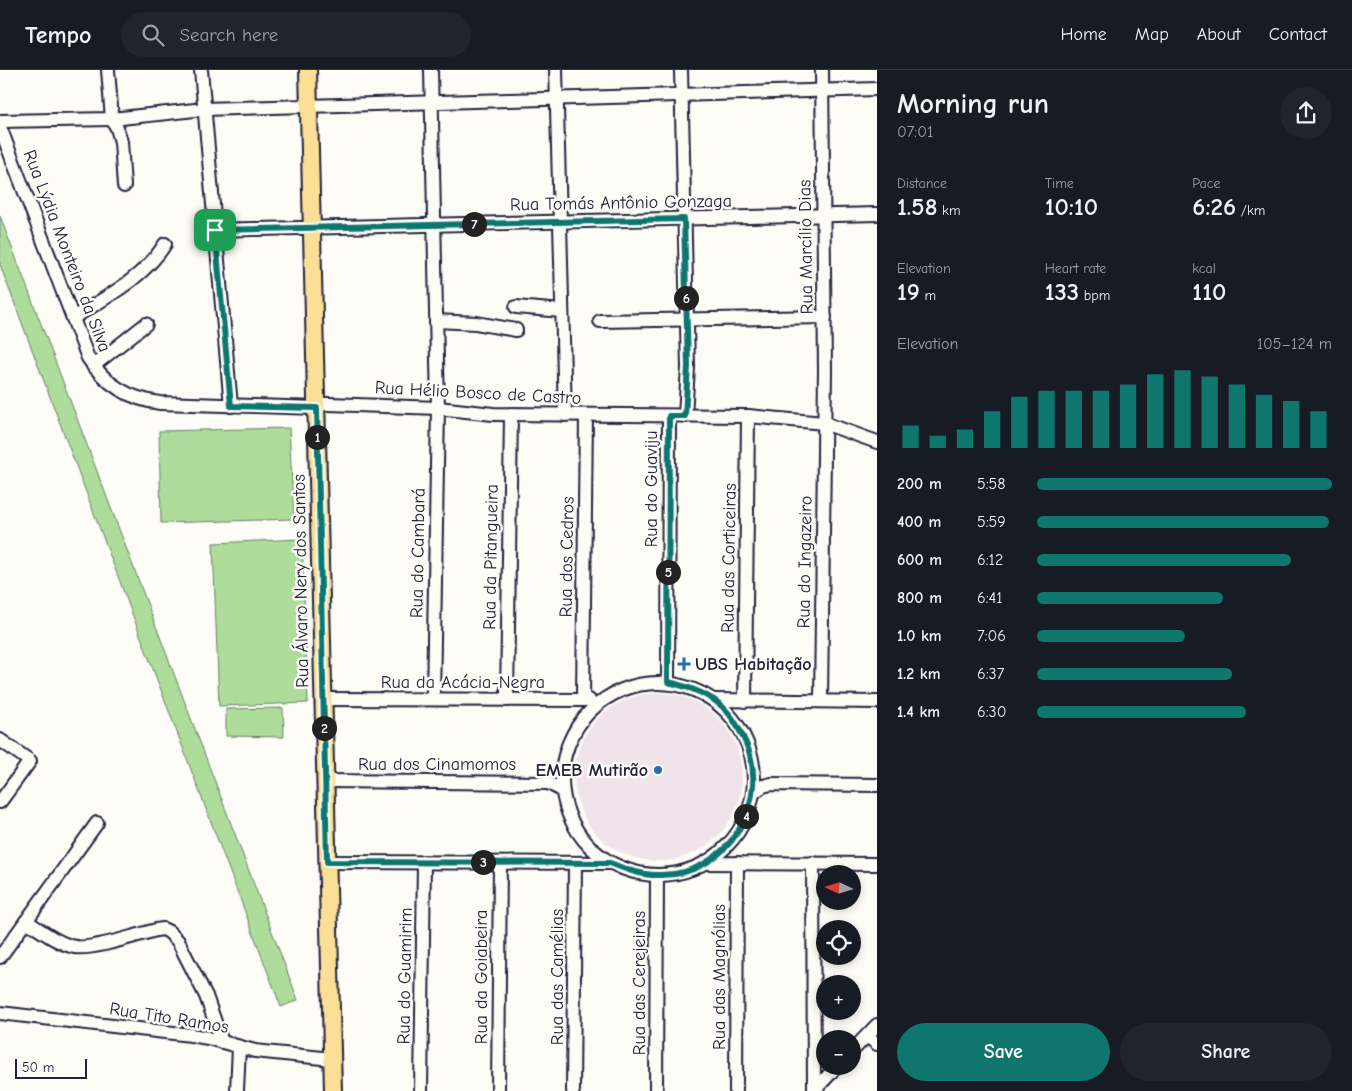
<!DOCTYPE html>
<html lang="en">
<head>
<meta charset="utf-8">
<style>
	:root { --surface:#171b24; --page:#20242c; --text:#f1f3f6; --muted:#9ea1a6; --line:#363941; --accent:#0f766e }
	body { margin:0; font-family:"Comic Neue",sans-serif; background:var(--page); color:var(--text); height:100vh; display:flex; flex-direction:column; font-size:19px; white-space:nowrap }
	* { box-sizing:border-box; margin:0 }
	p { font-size:16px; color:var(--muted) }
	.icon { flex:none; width:28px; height:28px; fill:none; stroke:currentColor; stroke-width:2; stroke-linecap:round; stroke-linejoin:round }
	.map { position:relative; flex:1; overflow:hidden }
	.side { display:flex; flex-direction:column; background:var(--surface); width:475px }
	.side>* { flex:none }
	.needle { width:32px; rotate:274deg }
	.fabs { position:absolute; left:816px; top:795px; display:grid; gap:10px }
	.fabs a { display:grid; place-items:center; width:45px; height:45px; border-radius:50%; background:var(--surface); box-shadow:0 2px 8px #0003; font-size:25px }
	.scale { position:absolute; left:15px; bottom:12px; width:72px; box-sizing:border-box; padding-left:5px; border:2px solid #22223b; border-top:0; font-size:14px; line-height:18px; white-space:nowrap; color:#22223b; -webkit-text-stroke:4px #fdfcf7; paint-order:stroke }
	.pin { position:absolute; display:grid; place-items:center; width:42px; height:42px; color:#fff; margin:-21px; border-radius:10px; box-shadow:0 2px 8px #0006 }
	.km { position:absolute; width:25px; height:25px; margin:-12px; border-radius:50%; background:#222; color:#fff; font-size:14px; line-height:25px; text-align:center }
	.round { display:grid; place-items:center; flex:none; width:52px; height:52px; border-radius:26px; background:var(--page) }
	.summary { display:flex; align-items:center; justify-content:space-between; height:85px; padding:0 20px }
	h1 { font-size:28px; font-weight:700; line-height:38px }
	.stats { display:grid; grid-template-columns:repeat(3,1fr); gap:8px; height:85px; padding:5px 20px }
	.stats div { display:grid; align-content:center }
	.stats b { font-size:25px; font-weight:700 }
	.stats small { font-size:14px; font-weight:400 }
	.stats p { font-size:14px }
	.chart { height:140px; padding:10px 20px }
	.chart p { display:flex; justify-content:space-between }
	.chart svg { width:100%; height:90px; margin-top:5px; stroke:var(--accent); stroke-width:6 }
	.primary-button { display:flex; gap:10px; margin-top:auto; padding:10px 20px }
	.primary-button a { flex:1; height:58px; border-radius:30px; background:var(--accent); color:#fff; font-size:20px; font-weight:700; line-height:58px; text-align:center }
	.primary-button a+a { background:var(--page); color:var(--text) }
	ul { padding:0 20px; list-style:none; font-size:16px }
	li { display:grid; grid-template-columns:80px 60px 1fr; align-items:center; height:38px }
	li i { height:12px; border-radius:6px; background:var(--accent) }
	header { display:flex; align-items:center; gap:30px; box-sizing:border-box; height:70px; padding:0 25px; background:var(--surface); border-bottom:1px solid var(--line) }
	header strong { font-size:24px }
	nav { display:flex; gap:28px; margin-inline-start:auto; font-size:18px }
	.search { width:350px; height:45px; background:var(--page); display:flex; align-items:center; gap:12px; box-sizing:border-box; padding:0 18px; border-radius:28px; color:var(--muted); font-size:19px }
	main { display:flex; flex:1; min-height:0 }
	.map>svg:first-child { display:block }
	.built { fill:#f1e3ea }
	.green { fill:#aedc9a; stroke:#687f6a }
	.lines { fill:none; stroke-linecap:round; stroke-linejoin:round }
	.minor-casing { stroke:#22223b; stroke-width:16 }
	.major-casing { stroke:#22223b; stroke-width:20 }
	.minor { stroke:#fdfcf7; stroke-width:12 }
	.major { stroke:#fbdf96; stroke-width:16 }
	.route-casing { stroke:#fff; stroke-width:10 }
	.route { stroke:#0f766e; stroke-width:6 }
	.poi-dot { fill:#1f6fb2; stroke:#fdfcf7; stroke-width:2 }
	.labels { text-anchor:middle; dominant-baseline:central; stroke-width:5; stroke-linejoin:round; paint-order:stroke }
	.street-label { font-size:18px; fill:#22223b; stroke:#fdfcf7 }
	.poi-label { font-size:18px; font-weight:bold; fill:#22223b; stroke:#fdfcf7; text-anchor:start }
</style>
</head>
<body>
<header>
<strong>Tempo</strong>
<div class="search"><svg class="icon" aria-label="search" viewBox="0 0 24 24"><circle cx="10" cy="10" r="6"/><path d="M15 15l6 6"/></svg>Search here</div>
<nav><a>Home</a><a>Map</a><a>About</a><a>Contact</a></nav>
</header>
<main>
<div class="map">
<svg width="877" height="1021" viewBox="0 0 877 1021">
	<rect width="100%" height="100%" fill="#fdfcf7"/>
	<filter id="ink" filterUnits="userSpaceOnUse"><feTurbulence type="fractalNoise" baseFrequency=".02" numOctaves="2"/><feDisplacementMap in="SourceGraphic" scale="10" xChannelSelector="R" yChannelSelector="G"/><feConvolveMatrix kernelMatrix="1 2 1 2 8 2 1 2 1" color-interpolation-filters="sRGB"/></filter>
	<g filter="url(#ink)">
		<!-- built -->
		<circle class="built" cx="658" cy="707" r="84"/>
		<!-- green -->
		<g class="green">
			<path d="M 0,146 L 298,930 L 281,937 L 0,195 Z"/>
			<path d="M 289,358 L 294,449 L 161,453 L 159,361 Z"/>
			<path d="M 302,469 L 308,633 L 219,636 L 213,473 Z"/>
			<path d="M 283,638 L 284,667 L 226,666 L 226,639 Z"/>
		</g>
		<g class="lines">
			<defs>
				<g id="minor">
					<path d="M 108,0 L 112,49 L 117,58 L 121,72 L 124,116"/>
					<path d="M 201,0 L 231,336"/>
					<path d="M 431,0 L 438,338 L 433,629"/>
					<path d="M 556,0 L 565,345"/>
					<path d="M 681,0 L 688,297 L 685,346"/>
					<path d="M 0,51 L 112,49 L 204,39 L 877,19"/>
					<path d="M 0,57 L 88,288 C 106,315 129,329 160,333 L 317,338 L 323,334 L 329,334 L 438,338 L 493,344 L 748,346 L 824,353 L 877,372"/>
					<path d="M 215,160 L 877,144"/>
					<path d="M 516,237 L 562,241"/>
					<path d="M 73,248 C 106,227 144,208 165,174"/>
					<path d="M 436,251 L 476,253 L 516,260"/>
					<path d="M 600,251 L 825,247"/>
					<path d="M 93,296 L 146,254"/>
					<path d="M 668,612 L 669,346"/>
					<circle cx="658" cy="709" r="96"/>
					<path d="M 323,629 L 589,630"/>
					<path d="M 507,630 L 511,345"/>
					<path d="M 583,630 L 586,345"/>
					<path d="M 715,630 L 877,632"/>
					<path d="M 745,631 L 748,346"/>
					<path d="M 821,631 L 825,300 L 822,0"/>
					<path d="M 0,670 L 30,691 L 0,732"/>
					<path d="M 325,711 L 548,713 L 562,720"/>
					<path d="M 753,723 L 763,716 L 771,714 L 877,715"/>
					<path d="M 327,792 L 610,793"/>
					<path d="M 705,793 L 877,794"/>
					<path d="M 813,793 L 814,1021"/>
					<path d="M 26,851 C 41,860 58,874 75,877 C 93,880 137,865 156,860 L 163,859 L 169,862 L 178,871 L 206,926 L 222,972"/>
					<path d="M 0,887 L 97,753"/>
					<path d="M 0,943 L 191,965 L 208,968 L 255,981 L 332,989"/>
					<path d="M 867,966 L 877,974"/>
					<path d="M 852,981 L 877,955"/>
					<path d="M 237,1021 L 239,977"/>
					<path d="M 421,1021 L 424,792"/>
					<path d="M 498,1021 L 500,793"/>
					<path d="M 573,1021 L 575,793"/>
					<path d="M 656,1021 L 657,806"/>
					<path d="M 736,1021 L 737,793"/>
					<path d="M 814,1021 L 837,996"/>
				</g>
				<path id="major" d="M 308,0 L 333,1021"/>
			</defs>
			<!-- minor casing -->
			<use href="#minor" class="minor-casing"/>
			<!-- major casing -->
			<use href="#major" class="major-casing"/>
			<!-- minor -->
			<use href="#minor" class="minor"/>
			<!-- major -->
			<use href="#major" class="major"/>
		</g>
	</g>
	<g class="lines" filter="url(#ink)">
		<defs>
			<path id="route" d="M 684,149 L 688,296 L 685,346 L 669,346 L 668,612 C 684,616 699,620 714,630 C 726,638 736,652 742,665 C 776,727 729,808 657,805 C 640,805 625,799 610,793 L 327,792 L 317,338 L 231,336 L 215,160 Z"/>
		</defs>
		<!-- route casing -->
		<use href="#route" class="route-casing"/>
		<!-- route -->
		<use href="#route" class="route"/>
	</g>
	<!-- markers -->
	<g class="poi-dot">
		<path d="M681.5 586.5h5v5h5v5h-5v5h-5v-5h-5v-5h5z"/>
		<circle cx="658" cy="700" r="5"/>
	</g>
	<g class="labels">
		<!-- street labels -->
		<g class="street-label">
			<text transform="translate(621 133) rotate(-1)">Rua Tomás Antônio Gonzaga</text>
			<text transform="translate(806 177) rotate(-91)">Rua Marcílio Dias</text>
			<text transform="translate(67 181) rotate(69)">Rua Lýdia Monteiro da Silva</text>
			<text transform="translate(478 323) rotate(3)">Rua Hélio Bosco de Castro</text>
			<text transform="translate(651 419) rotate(-90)">Rua do Guaviju</text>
			<text transform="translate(418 483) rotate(-89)">Rua do Cambará</text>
			<text transform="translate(491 487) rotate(-89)">Rua da Pitangueira</text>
			<text transform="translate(567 487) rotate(-89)">Rua dos Cedros</text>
			<text transform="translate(729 488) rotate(-89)">Rua das Corticeiras</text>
			<text transform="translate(805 492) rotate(-89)">Rua do Ingazeiro</text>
			<text transform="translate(301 511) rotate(-91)">Rua Álvaro Nery dos Santos</text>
			<text x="463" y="612">Rua da Acácia-Negra</text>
			<text x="437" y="694">Rua dos Cinamomos</text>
			<text transform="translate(405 906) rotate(-89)">Rua do Guamirim</text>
			<text transform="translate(481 907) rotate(-90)">Rua da Goiabeira</text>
			<text transform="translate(557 907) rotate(-90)">Rua das Camélias</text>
			<text transform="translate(719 907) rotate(-90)">Rua das Magnólias</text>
			<text transform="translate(639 913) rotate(-90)">Rua das Cerejeiras</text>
			<text transform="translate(169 948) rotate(9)">Rua Tito Ramos</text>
		</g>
		<!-- poi labels -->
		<g class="poi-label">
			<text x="695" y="594">UBS Habitação</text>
			<text x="648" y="700" text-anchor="end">EMEB Mutirão</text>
		</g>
	</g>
</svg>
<div class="fabs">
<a><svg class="needle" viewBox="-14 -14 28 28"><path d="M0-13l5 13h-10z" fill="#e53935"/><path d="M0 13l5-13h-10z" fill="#9ea1a6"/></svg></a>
<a><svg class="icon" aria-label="locate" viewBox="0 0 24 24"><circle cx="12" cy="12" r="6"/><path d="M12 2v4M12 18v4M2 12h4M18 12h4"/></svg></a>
<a>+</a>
<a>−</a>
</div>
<div class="scale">50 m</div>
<div class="pin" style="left:215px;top:160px;background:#1e9e55"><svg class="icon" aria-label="arrive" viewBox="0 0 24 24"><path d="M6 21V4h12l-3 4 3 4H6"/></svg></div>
<b class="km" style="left:317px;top:367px">1</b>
<b class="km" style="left:324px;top:658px">2</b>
<b class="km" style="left:483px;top:792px">3</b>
<b class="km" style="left:746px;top:746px">4</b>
<b class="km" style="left:668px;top:502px">5</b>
<b class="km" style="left:686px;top:228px">6</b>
<b class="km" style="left:474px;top:154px">7</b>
</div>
<section class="side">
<div class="summary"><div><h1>Morning run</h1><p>07:01</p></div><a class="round"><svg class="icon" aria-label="share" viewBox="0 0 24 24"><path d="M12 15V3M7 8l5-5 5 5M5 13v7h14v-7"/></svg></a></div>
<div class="stats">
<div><p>Distance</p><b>1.58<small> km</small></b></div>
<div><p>Time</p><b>10:10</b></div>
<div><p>Pace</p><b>6:26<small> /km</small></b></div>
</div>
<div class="stats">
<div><p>Elevation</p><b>19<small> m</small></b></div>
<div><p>Heart rate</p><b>133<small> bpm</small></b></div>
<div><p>kcal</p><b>110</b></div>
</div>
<div class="chart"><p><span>Elevation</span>105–124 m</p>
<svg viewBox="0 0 160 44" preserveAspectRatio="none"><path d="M5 44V33M15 44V38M25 44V35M35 44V26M45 44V19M55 44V16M65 44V16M75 44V16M85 44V13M95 44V8M105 44V6M115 44V9M125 44V13M135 44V18M145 44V21M155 44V26"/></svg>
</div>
<ul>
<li><b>200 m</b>5:58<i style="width:100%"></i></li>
<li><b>400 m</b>5:59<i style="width:99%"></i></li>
<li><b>600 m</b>6:12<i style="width:86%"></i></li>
<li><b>800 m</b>6:41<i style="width:63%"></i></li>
<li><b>1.0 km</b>7:06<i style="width:50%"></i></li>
<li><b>1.2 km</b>6:37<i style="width:66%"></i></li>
<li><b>1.4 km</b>6:30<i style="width:71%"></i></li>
</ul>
<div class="primary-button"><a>Save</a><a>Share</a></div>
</section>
</main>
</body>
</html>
